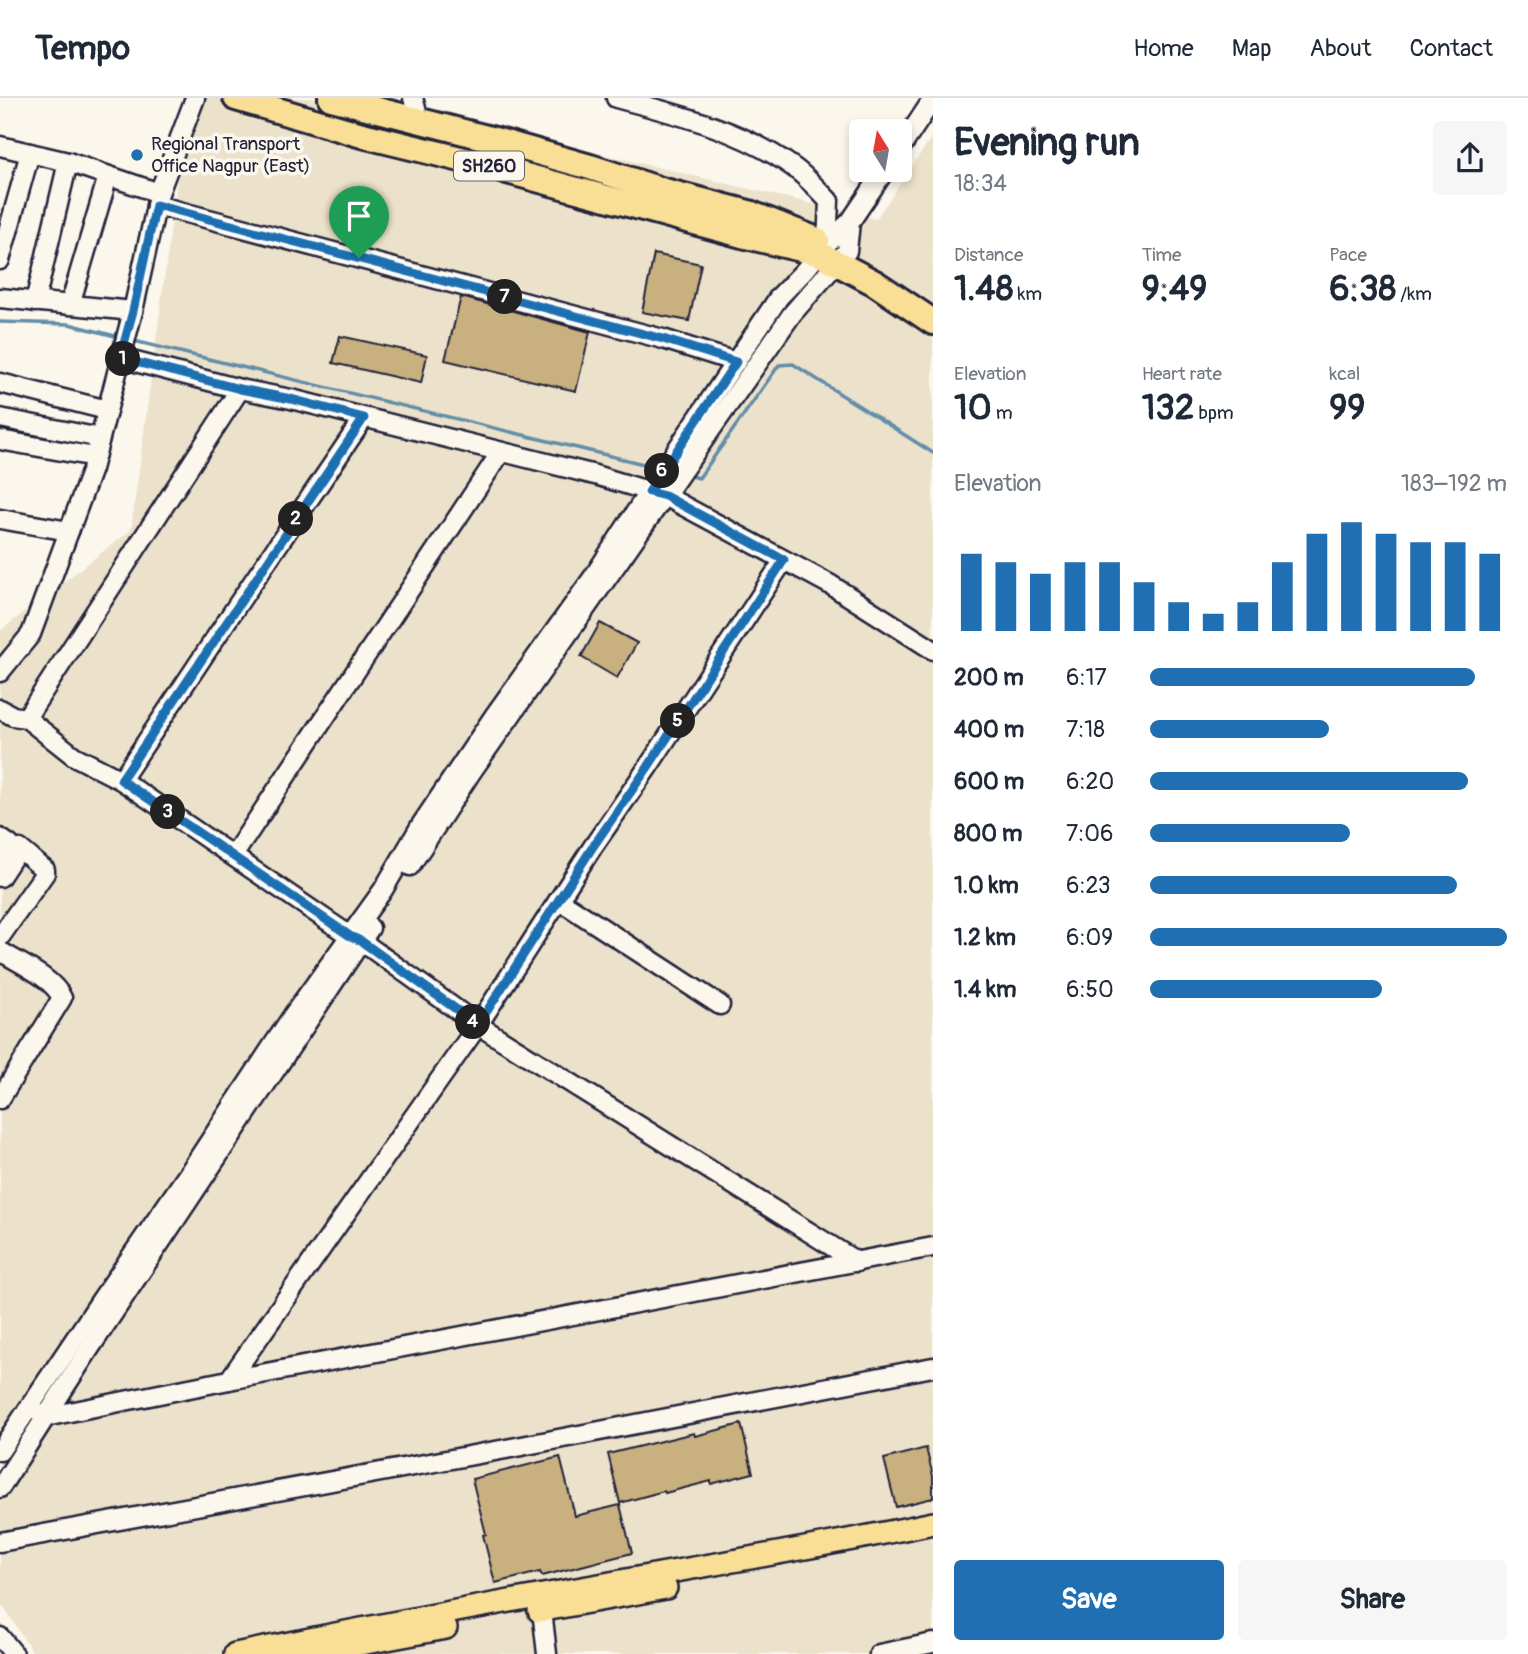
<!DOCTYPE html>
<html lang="en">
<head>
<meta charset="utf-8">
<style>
	:root { --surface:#fff; --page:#f6f6f7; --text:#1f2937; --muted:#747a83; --line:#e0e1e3; --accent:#1f6fb2 }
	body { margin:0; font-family:Pangolin,sans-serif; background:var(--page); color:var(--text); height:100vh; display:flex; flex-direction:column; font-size:26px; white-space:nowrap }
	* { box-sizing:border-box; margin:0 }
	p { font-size:23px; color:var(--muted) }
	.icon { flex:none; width:38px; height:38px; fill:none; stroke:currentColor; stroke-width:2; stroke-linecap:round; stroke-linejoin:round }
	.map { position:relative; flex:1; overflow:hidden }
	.drawer { display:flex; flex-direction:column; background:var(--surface); width:595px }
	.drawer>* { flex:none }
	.needle { width:46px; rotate:349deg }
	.tools { position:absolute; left:849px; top:21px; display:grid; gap:14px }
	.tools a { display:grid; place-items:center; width:63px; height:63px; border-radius:7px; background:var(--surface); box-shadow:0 4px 10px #0003; font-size:35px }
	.pin { position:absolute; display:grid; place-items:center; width:60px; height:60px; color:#fff; margin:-72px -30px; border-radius:50% 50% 50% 0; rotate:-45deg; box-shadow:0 0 7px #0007 }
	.pin .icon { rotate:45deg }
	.km { position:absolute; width:35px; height:35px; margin:-18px; border-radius:50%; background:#222; color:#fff; font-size:19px; line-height:35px; text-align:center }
	.round { display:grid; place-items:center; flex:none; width:74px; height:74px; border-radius:7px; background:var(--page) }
	.headline { display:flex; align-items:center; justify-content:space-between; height:119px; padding:0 21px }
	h1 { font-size:38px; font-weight:700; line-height:52px }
	.figures { display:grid; grid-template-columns:repeat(3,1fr); gap:10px; height:119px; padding:7px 21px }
	.figures div { display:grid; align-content:center }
	.figures b { font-size:35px; font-weight:700 }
	.figures small { font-size:19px; font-weight:400 }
	.figures p { font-size:19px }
	.chart { height:196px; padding:14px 21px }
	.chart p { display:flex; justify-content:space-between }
	.chart svg { width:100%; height:126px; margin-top:7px; stroke:var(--accent); stroke-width:6 }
	.primary-button { display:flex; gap:14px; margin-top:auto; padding:14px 21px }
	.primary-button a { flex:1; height:80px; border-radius:7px; background:var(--accent); color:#fff; font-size:28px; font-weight:700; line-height:80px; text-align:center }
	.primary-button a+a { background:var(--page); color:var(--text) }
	ul { padding:0 21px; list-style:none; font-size:23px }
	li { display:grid; grid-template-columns:112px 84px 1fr; align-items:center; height:52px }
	li i { height:18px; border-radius:9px; background:var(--accent) }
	header { display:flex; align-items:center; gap:42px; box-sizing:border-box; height:98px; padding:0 35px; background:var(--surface); border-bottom:2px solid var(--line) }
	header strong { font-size:33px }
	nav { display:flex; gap:38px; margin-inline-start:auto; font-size:24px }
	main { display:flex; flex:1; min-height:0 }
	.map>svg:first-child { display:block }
	.built { fill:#ece2cb }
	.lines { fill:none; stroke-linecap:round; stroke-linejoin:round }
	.stream { stroke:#638da8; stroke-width:3.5 }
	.building { fill:#c8b07f; stroke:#22223b; stroke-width:2 }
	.minor-casing { stroke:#22223b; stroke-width:23 }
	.major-casing { stroke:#22223b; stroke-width:26 }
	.highway-casing { stroke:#22223b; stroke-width:30 }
	.minor { stroke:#fbf7ec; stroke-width:18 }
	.major { stroke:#f9df96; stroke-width:21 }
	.highway { stroke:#f9df96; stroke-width:24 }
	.route-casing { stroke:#fff; stroke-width:14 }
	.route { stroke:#1f6fb2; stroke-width:9 }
	.poi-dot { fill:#1f6fb2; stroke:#fbf7ec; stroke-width:2.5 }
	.labels { text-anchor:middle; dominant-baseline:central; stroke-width:7; stroke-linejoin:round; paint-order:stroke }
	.shield { fill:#fbf7ec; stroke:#636270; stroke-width:2 }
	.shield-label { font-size:18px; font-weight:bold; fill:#22223b }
	.poi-label { font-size:19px; fill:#22223b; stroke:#fbf7ec; text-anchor:start }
</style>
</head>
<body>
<header>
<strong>Tempo</strong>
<nav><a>Home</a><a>Map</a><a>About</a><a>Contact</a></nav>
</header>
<main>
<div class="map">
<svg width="933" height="1556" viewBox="0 0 933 1556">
	<rect width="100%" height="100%" fill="#fbf7ec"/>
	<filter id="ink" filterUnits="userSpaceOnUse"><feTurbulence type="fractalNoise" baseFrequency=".0143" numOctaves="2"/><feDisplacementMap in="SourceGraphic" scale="14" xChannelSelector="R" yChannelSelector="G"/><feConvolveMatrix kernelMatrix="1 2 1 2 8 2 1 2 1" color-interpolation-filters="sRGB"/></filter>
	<g filter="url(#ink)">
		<!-- built -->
		<path class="built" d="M 188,0 L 365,0 L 876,121 L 933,37 L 933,1556 L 34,1556 L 0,1504 L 0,533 L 131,432 Z"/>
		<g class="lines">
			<!-- stream -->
			<g class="stream">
				<path d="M 0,224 L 69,226 L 119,239"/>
				<path d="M 130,242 L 656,369"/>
				<path d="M 688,377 L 699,380 L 779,267 L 793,266 L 933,355"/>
			</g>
		</g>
		<!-- building -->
		<g class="building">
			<path d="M 654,156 L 701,166 L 689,223 L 642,214 Z"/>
			<path d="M 461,199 L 590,234 L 576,293 L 445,262 Z"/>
			<path d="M 340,238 L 427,257 L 421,285 L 333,265 Z"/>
			<path d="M 600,525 L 637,545 L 617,580 L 581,559 Z"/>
			<path d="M 741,1326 L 753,1375 L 711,1386 L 711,1383 L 665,1395 L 664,1393 L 620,1405 L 608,1356 L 694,1335 L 695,1338 Z"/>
			<path d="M 926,1350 L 933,1378 L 933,1400 L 896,1409 L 884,1361 Z"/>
			<path d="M 560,1359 L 575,1418 L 620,1407 L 632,1455 L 542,1478 L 540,1474 L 495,1485 L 483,1437 L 486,1436 L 472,1381 Z"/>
		</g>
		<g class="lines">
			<defs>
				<g id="minor">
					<path d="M 413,0 L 419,21"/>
					<path d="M 616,0 C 677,16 742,32 793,69 C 806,78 818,92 829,103 L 827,145"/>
					<path d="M 0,48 L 68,64 L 159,95"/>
					<path d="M 900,51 L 933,1"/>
					<path d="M 156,107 L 663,241 L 736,264"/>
					<path d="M 0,162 L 30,55"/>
					<path d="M 0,200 L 133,213 L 159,95 L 195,0"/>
					<path d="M 35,204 L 68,64"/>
					<path d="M 70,207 L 108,78"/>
					<path d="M 120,260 L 240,291 L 291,301 L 595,377 L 665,398 L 831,487 L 933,552"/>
					<path d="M 0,285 L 107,312"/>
					<path d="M 0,320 L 100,340"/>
					<path d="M 0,342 L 95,359"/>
					<path d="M 0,421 L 69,433"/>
					<path d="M 0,574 L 31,536 L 92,371 L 133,213"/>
					<path d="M 0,611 L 13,618 L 26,620 L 240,291"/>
					<path d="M 26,620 L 74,658 L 121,682 L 350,838 L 361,843 L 478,927 L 592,750 L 648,669 L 784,462"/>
					<path d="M 121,682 L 240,503 L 364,320"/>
					<path d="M 0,740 L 10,747 L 11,750 L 3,764"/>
					<path d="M 233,758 L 501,354"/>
					<path d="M 410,768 L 472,673 L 792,216 L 847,153 L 850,124"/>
					<path d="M 0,779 L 17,753 L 20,751 L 45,772 L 45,775 L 0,839"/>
					<path d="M 559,802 L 720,907"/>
					<path d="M 0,853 C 19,865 53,880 62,900 L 0,1001"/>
					<path d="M 229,1282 L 478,927 L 857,1164"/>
					<path d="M 40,1316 L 45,1319 L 229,1282 L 933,1149"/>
					<path d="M 0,1353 L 101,1202 L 188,1076 L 293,917 L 383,792 L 421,727 L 494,618 L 594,478 L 657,381 L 779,199 L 805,172 L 827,145 L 850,124 L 885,72"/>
					<path d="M 0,1390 L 90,1250 L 370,830"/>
					<path d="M 0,1444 L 506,1351 L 933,1269"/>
					<path d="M 538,1501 L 542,1512 L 547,1556"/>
					<path d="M 0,1539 L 14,1556"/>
					<path d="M 879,1556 L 933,1545"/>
				</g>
				<g id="major">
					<path d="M 539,1513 L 666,1490"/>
					<path d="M 235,1556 C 359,1531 485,1507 610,1485 C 718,1465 826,1448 933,1425"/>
					<path d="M 307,1556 L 446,1530"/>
				</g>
				<g id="highway">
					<path d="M 236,0 L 362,37 L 489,68 L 742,137 L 818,155 L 875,185 L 933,224"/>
					<path d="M 331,0 L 495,42 L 590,69 L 661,92 L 749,115 L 817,142"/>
				</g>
			</defs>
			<!-- minor casing -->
			<use href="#minor" class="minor-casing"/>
			<!-- major casing -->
			<use href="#major" class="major-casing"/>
			<!-- highway casing -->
			<use href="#highway" class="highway-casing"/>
			<!-- minor -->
			<use href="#minor" class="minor"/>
			<!-- major -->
			<use href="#major" class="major"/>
			<!-- highway -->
			<use href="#highway" class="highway"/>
		</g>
	</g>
	<g class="lines" filter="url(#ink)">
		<defs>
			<path id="route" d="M 156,107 L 663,241 L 736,264 L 649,394 L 665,398 L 784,462 L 648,669 L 592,750 L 478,927 L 361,843 L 350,838 L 121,682 L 364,320 L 291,301 L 240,291 L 120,260 L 133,213 Z"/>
		</defs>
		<!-- route casing -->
		<use href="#route" class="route-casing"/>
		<!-- route -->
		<use href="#route" class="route"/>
	</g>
	<!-- markers -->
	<circle class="poi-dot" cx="137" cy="57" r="7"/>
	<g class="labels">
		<!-- shield labels -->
		<rect class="shield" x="454" y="53.5" width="70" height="29" rx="5"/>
		<g class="shield-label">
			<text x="489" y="68">SH260</text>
		</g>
		<!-- poi labels -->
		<g class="poi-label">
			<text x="151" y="46">Regional Transport<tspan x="151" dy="22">Office Nagpur (East)</tspan></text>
		</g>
	</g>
</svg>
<div class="tools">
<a><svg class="needle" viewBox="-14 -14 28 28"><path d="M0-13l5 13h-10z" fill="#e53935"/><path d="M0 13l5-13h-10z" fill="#747a83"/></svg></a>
</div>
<div class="pin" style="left:359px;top:160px;background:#1e9e55"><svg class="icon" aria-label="arrive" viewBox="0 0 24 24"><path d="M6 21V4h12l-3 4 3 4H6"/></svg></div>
<b class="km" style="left:123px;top:261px">1</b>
<b class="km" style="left:296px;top:421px">2</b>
<b class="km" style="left:168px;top:714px">3</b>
<b class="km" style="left:473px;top:924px">4</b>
<b class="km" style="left:678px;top:623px">5</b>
<b class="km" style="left:662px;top:373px">6</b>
<b class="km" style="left:505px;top:199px">7</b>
</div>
<section class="drawer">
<div class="headline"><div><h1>Evening run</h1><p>18:34</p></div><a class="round"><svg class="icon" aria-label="share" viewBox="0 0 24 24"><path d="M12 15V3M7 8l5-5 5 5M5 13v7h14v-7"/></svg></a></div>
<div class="figures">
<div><p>Distance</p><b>1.48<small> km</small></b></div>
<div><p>Time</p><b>9:49</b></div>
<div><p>Pace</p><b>6:38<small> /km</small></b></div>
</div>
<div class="figures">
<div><p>Elevation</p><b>10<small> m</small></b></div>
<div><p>Heart rate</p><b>132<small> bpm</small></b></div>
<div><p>kcal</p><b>99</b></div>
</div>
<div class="chart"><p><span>Elevation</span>183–192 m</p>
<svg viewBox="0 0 160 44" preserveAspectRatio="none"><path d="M5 44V17M15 44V20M25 44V24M35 44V20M45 44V20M55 44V27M65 44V34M75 44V38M85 44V34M95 44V20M105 44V10M115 44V6M125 44V10M135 44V13M145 44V13M155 44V17"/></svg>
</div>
<ul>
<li><b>200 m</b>6:17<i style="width:91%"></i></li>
<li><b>400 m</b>7:18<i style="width:50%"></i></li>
<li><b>600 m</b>6:20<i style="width:89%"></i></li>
<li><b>800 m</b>7:06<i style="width:56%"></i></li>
<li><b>1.0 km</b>6:23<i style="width:86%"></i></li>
<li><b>1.2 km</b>6:09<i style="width:100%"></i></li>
<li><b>1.4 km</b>6:50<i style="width:65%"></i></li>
</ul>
<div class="primary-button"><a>Save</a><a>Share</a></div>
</section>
</main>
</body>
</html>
